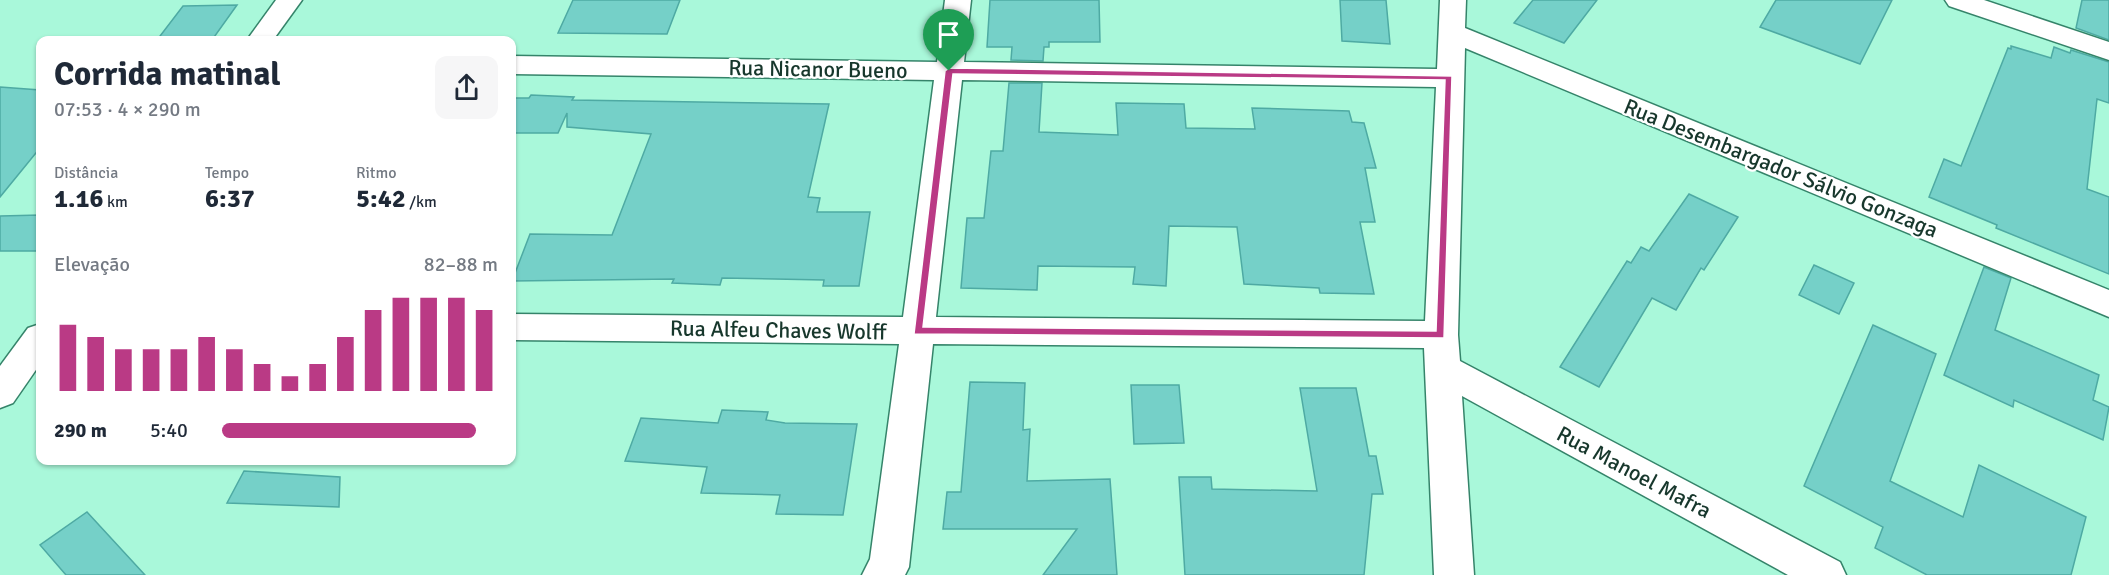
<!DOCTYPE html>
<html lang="pt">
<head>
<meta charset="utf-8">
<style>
	:root { --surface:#fff; --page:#f6f6f7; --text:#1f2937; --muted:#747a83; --accent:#ba3a85 }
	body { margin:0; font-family:Signika,sans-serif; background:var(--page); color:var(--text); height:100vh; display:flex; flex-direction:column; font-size:22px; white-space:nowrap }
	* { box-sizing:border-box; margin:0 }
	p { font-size:20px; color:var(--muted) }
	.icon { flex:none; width:33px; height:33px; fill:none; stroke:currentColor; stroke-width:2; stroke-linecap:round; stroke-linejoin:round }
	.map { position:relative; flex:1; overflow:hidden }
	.side { position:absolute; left:36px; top:36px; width:480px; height:429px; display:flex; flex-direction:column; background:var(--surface); border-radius:12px; box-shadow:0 2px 4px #0004 }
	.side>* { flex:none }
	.pin { position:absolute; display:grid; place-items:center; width:51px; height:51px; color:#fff; margin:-62px -26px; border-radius:50% 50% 50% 0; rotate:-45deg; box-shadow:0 0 6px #0007 }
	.pin .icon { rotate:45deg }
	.round { display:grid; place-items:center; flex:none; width:63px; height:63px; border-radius:12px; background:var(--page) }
	.headline { display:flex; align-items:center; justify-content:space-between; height:102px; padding:0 18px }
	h1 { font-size:33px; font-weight:700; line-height:45px }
	.stats { display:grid; grid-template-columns:repeat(3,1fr); gap:9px; height:102px; padding:6px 18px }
	.stats div { display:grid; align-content:center }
	.stats b { font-size:26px; font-weight:700 }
	.stats small { font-size:16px; font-weight:400 }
	.stats p { font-size:16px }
	.chart { height:168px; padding:12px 18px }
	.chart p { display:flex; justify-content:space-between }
	.chart svg { width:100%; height:108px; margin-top:6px; stroke:var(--accent); stroke-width:6 }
	ul { padding:0 18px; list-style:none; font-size:20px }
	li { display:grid; grid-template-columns:96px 72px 1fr; align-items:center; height:45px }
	li i { height:15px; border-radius:8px; background:var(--accent) }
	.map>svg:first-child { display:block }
	.building { fill:#75d0c8; stroke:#4eaaa3; stroke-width:1.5 }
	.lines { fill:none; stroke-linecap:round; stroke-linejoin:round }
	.street-casing { stroke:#35846a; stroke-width:3 }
	.street { fill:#fff; fill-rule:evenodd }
	.route { fill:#ba3a85; stroke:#fff; stroke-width:1.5; fill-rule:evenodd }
	.labels { text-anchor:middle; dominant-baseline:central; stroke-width:4.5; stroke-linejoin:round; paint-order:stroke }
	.street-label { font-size:22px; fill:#17372c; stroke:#fff }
</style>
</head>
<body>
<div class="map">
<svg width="2109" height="575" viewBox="0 0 2109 575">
	<rect width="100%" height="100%" fill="#a9f8da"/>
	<!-- building -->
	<g class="building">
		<path d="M 573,0 L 680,0 L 667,34 L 558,33 Z"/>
		<path d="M 990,0 L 1099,0 L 1100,42 L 1049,42 L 1049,47 L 1044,47 L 1043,61 L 1011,60 L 1012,47 L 987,47 Z"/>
		<path d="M 1340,0 L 1386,0 L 1390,44 L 1342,41 Z"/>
		<path d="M 1533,0 L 1597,0 L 1564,43 L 1514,23 Z"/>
		<path d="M 1776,0 L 1892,0 L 1860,64 L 1760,27 Z"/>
		<path d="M 2082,0 L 2109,0 L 2109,40 L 2076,28 Z"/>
		<path d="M 237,5 L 212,40 L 157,40 L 183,6 Z"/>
		<path d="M 2011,46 L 2051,58 L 2054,47 L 2070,53 L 2071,50 L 2109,62 L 2109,103 L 2097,99 L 2087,189 L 2109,197 L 2109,274 L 1996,228 L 1997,225 L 1929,197 L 1944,159 L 1961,166 L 2008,48 L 2011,49 Z"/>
		<path d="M 1009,83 L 1042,83 L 1039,132 L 1118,135 L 1116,103 L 1184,104 L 1186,128 L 1255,129 L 1252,108 L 1349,111 L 1352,122 L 1364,123 L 1376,168 L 1365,168 L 1375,222 L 1360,222 L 1374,294 L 1320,293 L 1319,288 L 1244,284 L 1237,227 L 1169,226 L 1166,286 L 1133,284 L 1135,267 L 1038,266 L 1037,290 L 961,288 L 967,218 L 984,218 L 991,151 L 1003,151 Z"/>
		<path d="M 0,87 L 40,90 L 40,148 L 0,197 Z"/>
		<path d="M 531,95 L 574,97 L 572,100 L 829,104 L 808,197 L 820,198 L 817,212 L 870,212 L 859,286 L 823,286 L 824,280 L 722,278 L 720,285 L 672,283 L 674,279 L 512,281 L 530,234 L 612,235 L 651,134 L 567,127 L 567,113 L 558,133 L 512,133 L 512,98 L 529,98 Z"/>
		<path d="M 1689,194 L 1738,217 L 1704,270 L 1701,268 L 1676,310 L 1652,298 L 1599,387 L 1560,367 L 1627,261 L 1631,263 L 1641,247 L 1649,251 Z"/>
		<path d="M 40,215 L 40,251 L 0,251 L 0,216 Z"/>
		<path d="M 1814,265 L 1854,283 L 1839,314 L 1799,295 Z"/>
		<path d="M 1984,267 L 2011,278 L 1995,330 L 2099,375 L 2093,400 L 2109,407 L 2103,440 L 2014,400 L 2013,407 L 1944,375 Z"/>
		<path d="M 1873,325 L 1936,354 L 1890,481 L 1963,517 L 1979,465 L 2086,517 L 2071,575 L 1927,575 L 1875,548 L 1883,527 L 1804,486 Z"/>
		<path d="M 970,382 L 1025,383 L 1023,430 L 1030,429 L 1027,481 L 1110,479 L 1117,575 L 1043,575 L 1077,529 L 943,529 L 947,492 L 961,492 Z"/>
		<path d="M 1131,385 L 1179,385 L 1184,443 L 1134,444 Z"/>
		<path d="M 1300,388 L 1356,388 L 1369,456 L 1376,456 L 1383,494 L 1372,494 L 1364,575 L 1185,575 L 1179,477 L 1211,477 L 1212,489 L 1317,491 Z"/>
		<path d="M 722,410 L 768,412 L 766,420 L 785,423 L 857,424 L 843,515 L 776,514 L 780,495 L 701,493 L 707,467 L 625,461 L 641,418 L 718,423 Z"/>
		<path d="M 244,471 L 340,477 L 339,507 L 227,503 Z"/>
		<path d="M 87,512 L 145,575 L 66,575 L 40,545 Z"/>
	</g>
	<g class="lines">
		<defs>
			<g id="street">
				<path d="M 276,0 L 302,0 L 273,40 L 247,40 Z"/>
				<path d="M 945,0 L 971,0 L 964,62 L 1437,69 L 1440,0 L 1466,0 L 1465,28 L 2109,290 L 2109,317 L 1465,48 L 1458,335 L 1460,361 L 1840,562 L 1846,575 L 1788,575 L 1462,396 L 1474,575 L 1434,575 L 1424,348 L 933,344 L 909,567 L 905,575 L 862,575 L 870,559 L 899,344 L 512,340 L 512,314 L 903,317 L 934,80 L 512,74 L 512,56 L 937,62 ZM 962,80 L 1436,87 L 1425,321 L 936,317 Z"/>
				<path d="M 1945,0 L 1984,0 L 2109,42 L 2109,60 L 1949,6 Z"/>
				<path d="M 40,324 L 40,364 L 13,403 L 0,408 L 0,366 L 28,328 Z"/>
			</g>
		</defs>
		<!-- street casing -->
		<use href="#street" class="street-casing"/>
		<!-- street -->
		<use href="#street" class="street"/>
	</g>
	<!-- route -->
	<path class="route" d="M 949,68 L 1452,76 L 1444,338 L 914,334 L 945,71 ZM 953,74 L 1445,80 L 1436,331 L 923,327 Z"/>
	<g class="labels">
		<!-- street labels -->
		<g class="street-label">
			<text transform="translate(818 69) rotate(1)">Rua Nicanor Bueno</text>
			<text transform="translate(1781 168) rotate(22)">Rua Desembargador Sálvio Gonzaga</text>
			<text transform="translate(778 330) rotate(1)">Rua Alfeu Chaves Wolff</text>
			<text transform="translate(1634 472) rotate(28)">Rua Manoel Mafra</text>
		</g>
	</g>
</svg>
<div class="pin" style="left:949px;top:71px;background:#1e9e55"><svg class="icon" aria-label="arrive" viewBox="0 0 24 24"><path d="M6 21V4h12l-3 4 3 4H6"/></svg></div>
<section class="side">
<div class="headline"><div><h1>Corrida matinal</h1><p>07:53 · 4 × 290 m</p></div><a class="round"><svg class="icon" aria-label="share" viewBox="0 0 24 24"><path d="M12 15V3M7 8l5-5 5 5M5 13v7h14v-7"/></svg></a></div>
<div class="stats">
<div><p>Distância</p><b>1.16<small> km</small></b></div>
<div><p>Tempo</p><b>6:37</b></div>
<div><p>Ritmo</p><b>5:42<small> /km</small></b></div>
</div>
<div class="chart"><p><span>Elevação</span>82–88 m</p>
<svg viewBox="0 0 160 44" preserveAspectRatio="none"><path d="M5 44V17M15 44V22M25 44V27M35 44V27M45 44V27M55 44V22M65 44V27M75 44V33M85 44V38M95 44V33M105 44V22M115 44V11M125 44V6M135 44V6M145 44V6M155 44V11"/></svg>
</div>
<ul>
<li><b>290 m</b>5:40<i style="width:92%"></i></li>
</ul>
</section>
</div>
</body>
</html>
